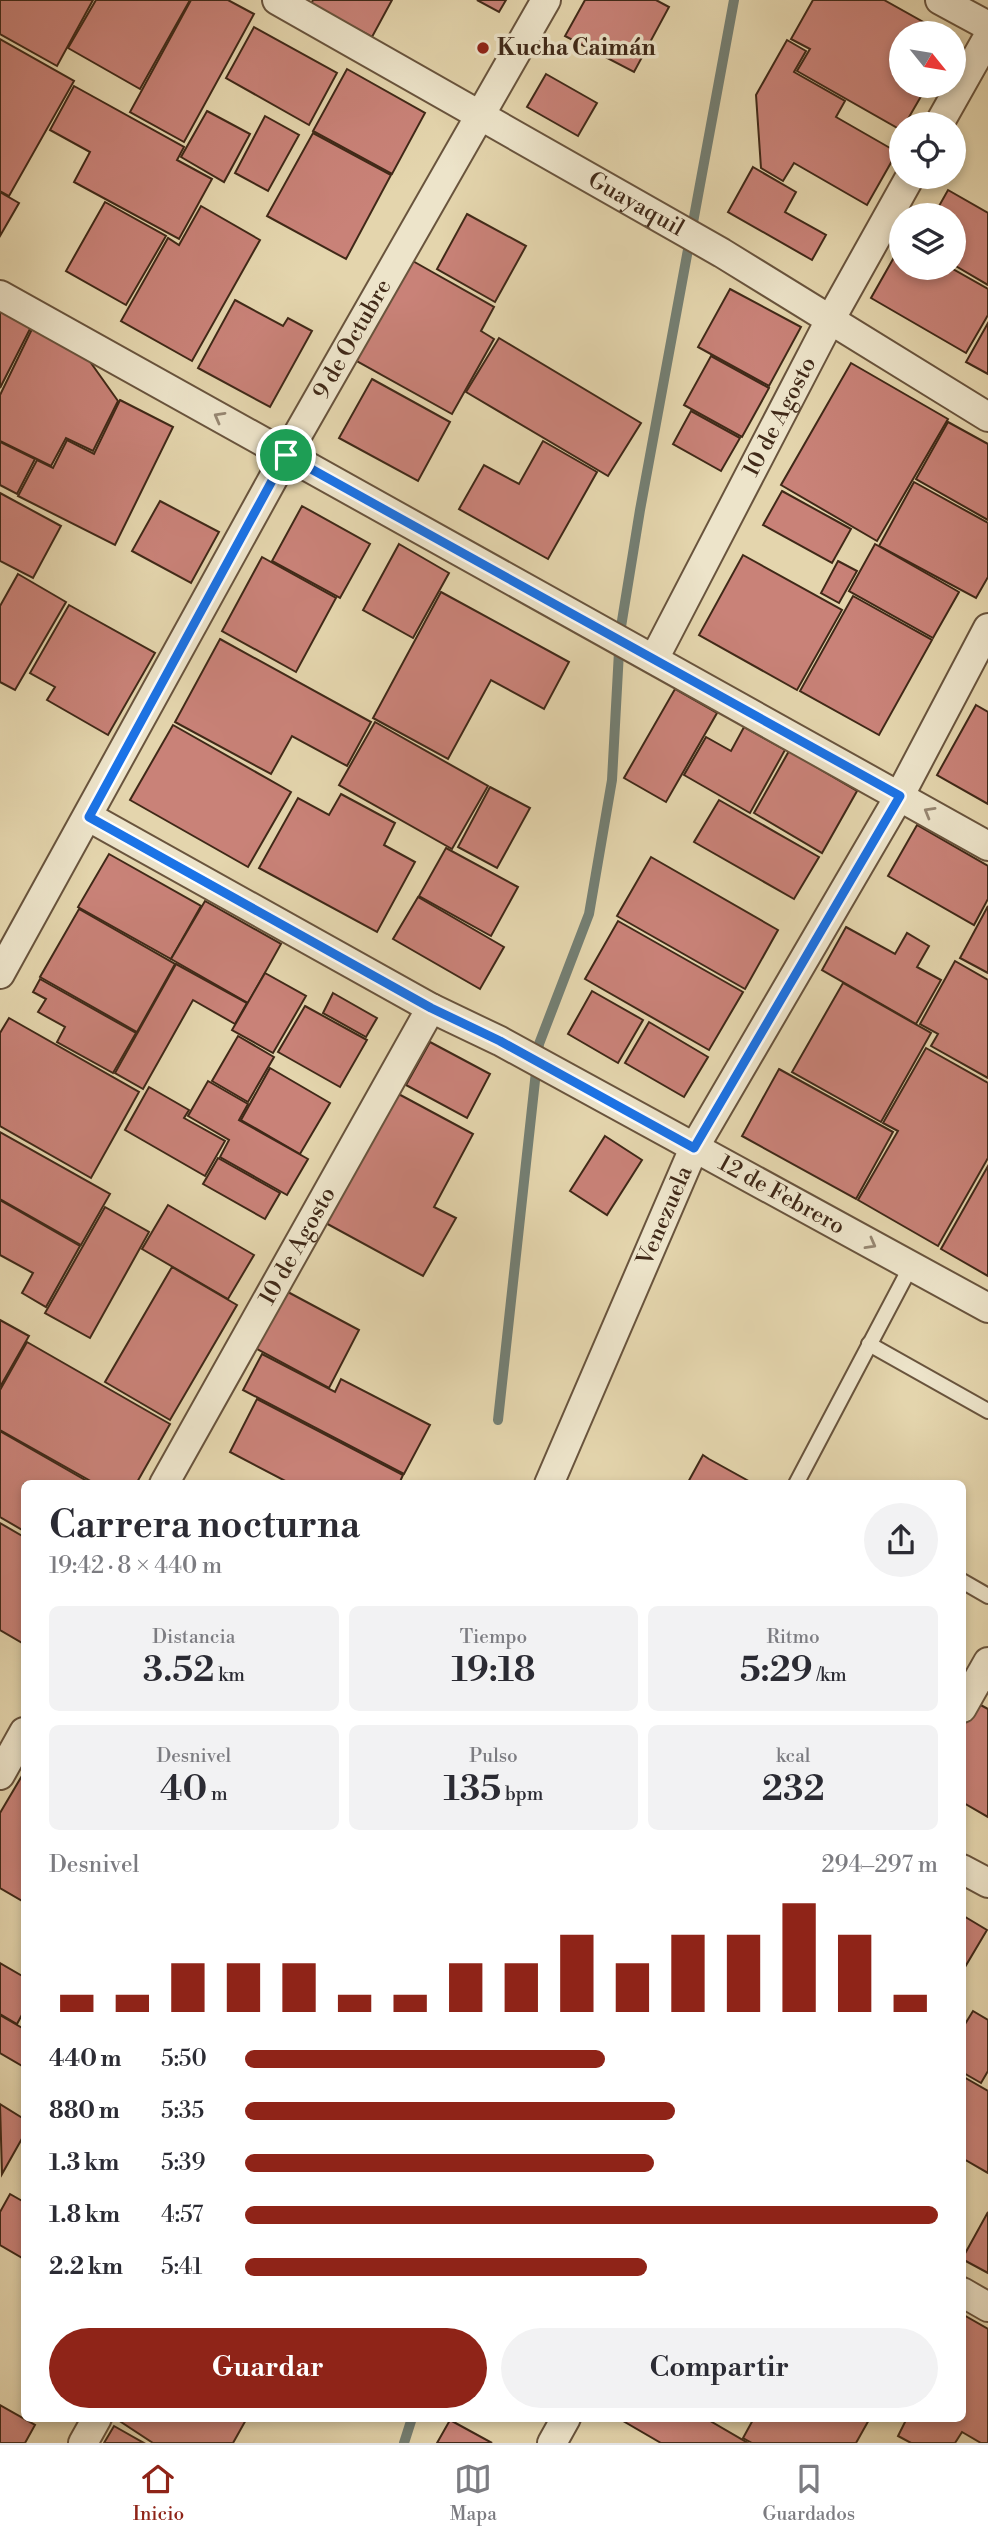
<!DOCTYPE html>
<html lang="es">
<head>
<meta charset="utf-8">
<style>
	:root { --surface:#fff; --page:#f2f2f3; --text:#2b2b33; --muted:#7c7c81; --line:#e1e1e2; --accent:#8f2418 }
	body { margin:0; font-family:"Libre Bodoni",serif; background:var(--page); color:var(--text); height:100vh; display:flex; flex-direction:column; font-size:26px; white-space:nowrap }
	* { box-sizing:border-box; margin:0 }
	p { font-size:23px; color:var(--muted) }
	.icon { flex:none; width:38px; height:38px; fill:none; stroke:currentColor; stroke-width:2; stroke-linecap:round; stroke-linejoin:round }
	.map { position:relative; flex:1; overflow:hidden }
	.side { position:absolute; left:21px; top:1480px; width:945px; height:942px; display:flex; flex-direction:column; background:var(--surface); border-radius:10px; box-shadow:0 4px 10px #0003 }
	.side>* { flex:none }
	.needle { width:46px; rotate:120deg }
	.tools { position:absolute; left:889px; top:21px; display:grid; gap:14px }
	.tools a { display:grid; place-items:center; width:77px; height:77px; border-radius:50%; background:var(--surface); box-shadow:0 4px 10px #0003; font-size:35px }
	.pin { position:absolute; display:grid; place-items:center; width:60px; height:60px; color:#fff; margin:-30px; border:4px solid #fff; border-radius:50%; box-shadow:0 2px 7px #0007 }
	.round { display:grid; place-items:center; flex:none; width:74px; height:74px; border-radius:37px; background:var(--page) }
	.headline { display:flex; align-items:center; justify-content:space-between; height:119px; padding:0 28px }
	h1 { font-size:38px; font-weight:600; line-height:52px }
	.metrics { display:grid; grid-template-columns:repeat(3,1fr); gap:10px; height:119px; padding:7px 28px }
	.metrics div { display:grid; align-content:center; border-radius:10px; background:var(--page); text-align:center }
	.metrics b { font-size:35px; font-weight:600 }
	.metrics small { font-size:19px; font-weight:400 }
	.metrics p { font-size:19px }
	.chart { height:196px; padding:14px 28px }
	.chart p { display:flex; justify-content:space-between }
	.chart svg { width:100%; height:126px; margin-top:7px; stroke:var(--accent); stroke-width:6 }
	.button { display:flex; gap:14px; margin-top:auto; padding:14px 28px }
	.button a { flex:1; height:80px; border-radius:42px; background:var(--accent); color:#fff; font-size:28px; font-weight:600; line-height:80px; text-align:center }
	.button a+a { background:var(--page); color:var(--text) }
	ul { padding:0 28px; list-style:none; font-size:23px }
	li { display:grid; grid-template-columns:112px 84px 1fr; align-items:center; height:52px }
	li i { height:18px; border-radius:9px; background:var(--accent) }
	.menu { display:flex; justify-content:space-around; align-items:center; height:98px; border-top:2px solid var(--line); background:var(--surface); font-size:19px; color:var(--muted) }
	.menu a { display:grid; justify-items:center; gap:4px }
	.menu .current { color:var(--accent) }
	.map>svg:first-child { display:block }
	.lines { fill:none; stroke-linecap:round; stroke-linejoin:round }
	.stream { stroke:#747f73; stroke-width:10 }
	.building { fill:#c98278; stroke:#402918; stroke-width:2 }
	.lane-casing { stroke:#69543d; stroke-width:18 }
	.street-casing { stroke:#69543d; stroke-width:32 }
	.lane { stroke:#ede4ca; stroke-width:14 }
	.street { stroke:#ede4ca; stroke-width:28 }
	.oneway { stroke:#968671 }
	.route-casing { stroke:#fff; stroke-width:14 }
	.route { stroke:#1a73e8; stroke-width:9 }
	.poi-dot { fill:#8f2418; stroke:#ede4ca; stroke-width:2.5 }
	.labels { text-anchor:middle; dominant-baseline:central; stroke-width:7; stroke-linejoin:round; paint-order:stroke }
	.poi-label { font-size:23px; font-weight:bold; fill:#402918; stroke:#ede4ca; text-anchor:start }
	.street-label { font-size:23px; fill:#402918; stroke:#ede4ca }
</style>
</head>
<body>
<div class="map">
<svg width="988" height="2443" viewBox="0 0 988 2443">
	<rect width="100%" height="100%" fill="#e4d5ad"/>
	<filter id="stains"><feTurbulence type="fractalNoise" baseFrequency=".00286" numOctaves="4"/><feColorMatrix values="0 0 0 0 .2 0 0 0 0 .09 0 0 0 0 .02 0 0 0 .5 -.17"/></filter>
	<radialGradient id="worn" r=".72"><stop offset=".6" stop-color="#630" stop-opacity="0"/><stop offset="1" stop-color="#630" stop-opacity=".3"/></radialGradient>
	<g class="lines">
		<!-- stream -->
		<g class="stream">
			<path d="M 498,1420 L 539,1044 L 589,914 L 612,780 L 620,633 L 640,510 L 734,0"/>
			<path d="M 404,2443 L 412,2418"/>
		</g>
	</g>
	<!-- building -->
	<g class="building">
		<path d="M 0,0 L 93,0 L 57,66 L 0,34 Z"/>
		<path d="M 96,0 L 190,0 L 140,89 L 68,48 Z"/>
		<path d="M 191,0 L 228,0 L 254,14 L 184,142 L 130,112 Z"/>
		<path d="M 313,0 L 392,0 L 372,37 L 311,4 Z"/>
		<path d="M 477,0 L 506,0 L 499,12 Z"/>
		<path d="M 585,0 L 656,0 L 669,7 L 634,72 L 565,36 Z"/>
		<path d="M 813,0 L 884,0 L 943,33 L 901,33 L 901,86 L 927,86 L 905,124 L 901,124 L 901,130 L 797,71 L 810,49 L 791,39 Z"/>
		<path d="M 254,27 L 337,73 L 309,125 L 226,78 Z"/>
		<path d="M 0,39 L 74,81 L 9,196 L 0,191 Z"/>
		<path d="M 787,40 L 806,51 L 794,72 L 845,101 L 836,117 L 897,152 L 867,205 L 794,163 L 783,181 L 761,168 L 756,95 Z"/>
		<path d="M 347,69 L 425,113 L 392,174 L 313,131 Z"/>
		<path d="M 546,74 L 597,103 L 578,136 L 527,107 Z"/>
		<path d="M 74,86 L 184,147 L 177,160 L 212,179 L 179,239 L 74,182 L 90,152 L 50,130 Z"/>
		<path d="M 207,111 L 250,134 L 224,182 L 181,157 Z"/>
		<path d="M 265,116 L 299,135 L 268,191 L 235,173 Z"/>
		<path d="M 313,133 L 391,175 L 346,259 L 267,216 Z"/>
		<path d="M 753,167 L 796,192 L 785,212 L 826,235 L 812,260 L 728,212 Z"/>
		<path d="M 948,190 L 988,213 L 988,285 L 954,265 L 954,215 L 934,215 Z"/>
		<path d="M 0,192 L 19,203 L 0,236 Z"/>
		<path d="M 105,202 L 166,236 L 126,305 L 66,271 Z"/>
		<path d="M 201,206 L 260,240 L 192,361 L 121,321 L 168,238 L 179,245 Z"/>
		<path d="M 467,214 L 526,246 L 495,302 L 437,269 Z"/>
		<path d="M 901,245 L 901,268 L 951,268 L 988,289 L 988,315 L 966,353 L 871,298 Z"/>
		<path d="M 411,260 L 494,307 L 481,331 L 494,339 L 452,414 L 355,360 Z"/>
		<path d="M 730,289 L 801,327 L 769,386 L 698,347 Z"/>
		<path d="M 235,300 L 283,326 L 288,318 L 312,331 L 270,407 L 198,368 Z"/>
		<path d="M 0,311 L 31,327 L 0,388 Z"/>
		<path d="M 988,323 L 988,374 L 966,362 Z"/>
		<path d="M 32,329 L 86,356 L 118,401 L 93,451 L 66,438 L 51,466 L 0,441 L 0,395 Z"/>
		<path d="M 499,338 L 641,423 L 608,476 L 466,392 Z"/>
		<path d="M 711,356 L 769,388 L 742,437 L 684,405 Z"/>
		<path d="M 851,363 L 948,419 L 877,541 L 781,485 Z"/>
		<path d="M 372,379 L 450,422 L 418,481 L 339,438 Z"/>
		<path d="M 120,400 L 173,427 L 115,545 L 18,496 L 37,460 L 53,468 L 67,440 L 94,454 Z"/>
		<path d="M 691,411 L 740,438 L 721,471 L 673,444 Z"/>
		<path d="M 948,422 L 988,444 L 988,520 L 916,479 Z"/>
		<path d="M 543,441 L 597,472 L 548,559 L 459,509 L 484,465 L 519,484 Z"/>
		<path d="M 0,442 L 35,459 L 17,494 L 0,485 Z"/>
		<path d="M 914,482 L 988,523 L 988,577 L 976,598 L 879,546 Z"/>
		<path d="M 782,491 L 851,529 L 832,563 L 763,525 Z"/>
		<path d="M 0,493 L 61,526 L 33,578 L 0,561 Z"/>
		<path d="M 160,501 L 219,532 L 191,583 L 132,551 Z"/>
		<path d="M 302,506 L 370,544 L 340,598 L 272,561 Z"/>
		<path d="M 399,544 L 449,573 L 413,638 L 363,610 Z"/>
		<path d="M 875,544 L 959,592 L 933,638 L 849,591 Z"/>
		<path d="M 743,555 L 842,610 L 797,690 L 699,635 Z"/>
		<path d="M 262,557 L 336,598 L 296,672 L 222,631 Z"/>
		<path d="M 838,561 L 857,571 L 839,603 L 821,593 Z"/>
		<path d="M 18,574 L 66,602 L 15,690 L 0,682 L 0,606 Z"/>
		<path d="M 441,592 L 569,662 L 544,709 L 491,680 L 448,759 L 373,718 Z"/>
		<path d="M 853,596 L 932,640 L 879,735 L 800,691 Z"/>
		<path d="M 69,605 L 155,653 L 108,735 L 47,700 L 55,687 L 30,673 Z"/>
		<path d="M 220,639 L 371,722 L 347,766 L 292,736 L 271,774 L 175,722 Z"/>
		<path d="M 675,689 L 717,713 L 666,802 L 624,778 Z"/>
		<path d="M 976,705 L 988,712 L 988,804 L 937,775 Z"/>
		<path d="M 375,722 L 488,786 L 452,849 L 339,785 Z"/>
		<path d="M 173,725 L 291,792 L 248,867 L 130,800 Z"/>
		<path d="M 744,727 L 785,750 L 750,813 L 684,775 L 706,737 L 731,751 Z"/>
		<path d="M 789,751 L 857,791 L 822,853 L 754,813 Z"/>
		<path d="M 490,787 L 530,808 L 497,868 L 458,847 Z"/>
		<path d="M 341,794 L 395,823 L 384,845 L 415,862 L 377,932 L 259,868 L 298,798 L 329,815 Z"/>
		<path d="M 719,800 L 819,857 L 794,899 L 694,842 Z"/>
		<path d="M 917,825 L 988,866 L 988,899 L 974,925 L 888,876 Z"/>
		<path d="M 446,848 L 518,887 L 491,936 L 419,896 Z"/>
		<path d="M 109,854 L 201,906 L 171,959 L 78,907 Z"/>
		<path d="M 651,857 L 778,930 L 745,989 L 617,916 Z"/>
		<path d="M 418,897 L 504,947 L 480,989 L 393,939 Z"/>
		<path d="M 205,901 L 281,944 L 248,1003 L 171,959 Z"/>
		<path d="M 988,906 L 988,973 L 960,958 Z"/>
		<path d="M 79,909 L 175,964 L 137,1032 L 40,977 Z"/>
		<path d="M 618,921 L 743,992 L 709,1050 L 585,979 Z"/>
		<path d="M 846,927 L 895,954 L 907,933 L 929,946 L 917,967 L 941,980 L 916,1024 L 822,970 Z"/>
		<path d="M 955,961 L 988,980 L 988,1078 L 931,1046 L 938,1034 L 920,1024 Z"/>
		<path d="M 176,964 L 247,1003 L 235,1024 L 193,1000 L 143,1089 L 115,1073 Z"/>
		<path d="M 265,973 L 306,996 L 273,1053 L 232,1030 Z"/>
		<path d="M 40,979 L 136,1033 L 113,1073 L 57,1042 L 65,1027 L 38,1012 L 46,999 L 33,992 Z"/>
		<path d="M 843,983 L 931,1033 L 881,1122 L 792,1072 Z"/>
		<path d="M 592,991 L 643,1020 L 618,1063 L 568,1034 Z"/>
		<path d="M 333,993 L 377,1018 L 366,1037 L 323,1013 Z"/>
		<path d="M 305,1006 L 367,1040 L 340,1087 L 278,1052 Z"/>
		<path d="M 9,1018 L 139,1092 L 91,1178 L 0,1126 L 0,1033 Z"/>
		<path d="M 649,1022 L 708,1057 L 684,1097 L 625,1063 Z"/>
		<path d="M 238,1036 L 274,1057 L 248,1102 L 212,1081 Z"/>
		<path d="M 430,1042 L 490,1074 L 467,1118 L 406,1085 Z"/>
		<path d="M 926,1048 L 988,1083 L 988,1158 L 938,1246 L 858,1200 L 898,1131 L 883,1123 Z"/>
		<path d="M 270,1068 L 330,1103 L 300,1154 L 241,1120 Z"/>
		<path d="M 779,1069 L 893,1132 L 856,1199 L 742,1136 Z"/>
		<path d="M 208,1081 L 248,1104 L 239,1120 L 308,1159 L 287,1195 L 220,1157 L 229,1140 L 188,1116 Z"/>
		<path d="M 149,1087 L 189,1110 L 184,1118 L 225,1141 L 205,1176 L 125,1130 Z"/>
		<path d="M 393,1091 L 473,1134 L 434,1207 L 456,1218 L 423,1276 L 322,1221 Z"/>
		<path d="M 0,1132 L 110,1194 L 81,1245 L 0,1199 Z"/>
		<path d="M 605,1136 L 642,1160 L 607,1215 L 570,1191 Z"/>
		<path d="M 218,1158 L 280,1193 L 265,1219 L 203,1184 Z"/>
		<path d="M 988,1166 L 988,1276 L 941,1249 Z"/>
		<path d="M 0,1200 L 80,1246 L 46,1307 L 22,1293 L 33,1273 L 0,1255 Z"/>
		<path d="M 168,1205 L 254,1255 L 228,1299 L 142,1249 Z"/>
		<path d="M 105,1207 L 149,1232 L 90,1338 L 45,1313 Z"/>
		<path d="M 172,1267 L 237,1305 L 170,1420 L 105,1382 Z"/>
		<path d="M 286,1291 L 359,1330 L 329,1388 L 255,1348 Z"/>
		<path d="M 0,1320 L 29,1336 L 0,1387 Z"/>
		<path d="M 27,1342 L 170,1424 L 136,1484 L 96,1484 L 0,1430 L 0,1390 Z"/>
		<path d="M 262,1354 L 335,1392 L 341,1379 L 430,1425 L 404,1474 L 243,1390 Z"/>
		<path d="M 257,1399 L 403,1475 L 399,1484 L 291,1484 L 230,1452 Z"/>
		<path d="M 0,1431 L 92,1484 L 24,1484 L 24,1531 L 0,1517 Z"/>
		<path d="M 703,1455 L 709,1459 L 754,1484 L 687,1484 Z"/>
		<path d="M 0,1523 L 24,1537 L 24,1644 L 0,1630 Z"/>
		<path d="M 977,1703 L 988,1709 L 988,1817 L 962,1802 L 962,1728 Z"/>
		<path d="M 23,1774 L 24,1775 L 24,1902 L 0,1888 L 0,1813 Z"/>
		<path d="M 962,1915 L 987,1930 L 962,1972 Z"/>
		<path d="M 0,1963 L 24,1977 L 24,2011 L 17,2024 L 0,2014 Z"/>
		<path d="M 973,2011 L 988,2020 L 988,2071 L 981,2083 L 962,2072 L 962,2029 Z"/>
		<path d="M 0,2015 L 24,2029 L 24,2067 L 0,2053 Z"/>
		<path d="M 962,2076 L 988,2091 L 988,2173 L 962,2158 Z"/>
		<path d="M 0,2104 L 24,2119 L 24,2135 L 2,2174 Z"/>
		<path d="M 10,2194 L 24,2202 L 24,2259 L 0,2245 L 0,2212 Z"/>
		<path d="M 988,2212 L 988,2273 L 962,2259 Z"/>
		<path d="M 962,2314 L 988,2329 L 988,2443 L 981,2443 L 962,2432 L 955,2443 L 911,2443 L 898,2436 L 907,2418 L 962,2418 Z"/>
		<path d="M 0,2405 L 35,2425 L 25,2443 L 0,2443 Z"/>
		<path d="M 115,2418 L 247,2418 L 233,2443 L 153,2443 Z"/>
		<path d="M 618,2418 L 705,2418 L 748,2443 L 661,2443 Z"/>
		<path d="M 754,2418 L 870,2418 L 856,2443 L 752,2443 L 743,2438 Z"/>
		<path d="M 450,2420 L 492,2443 L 437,2443 Z"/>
		<path d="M 114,2426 L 144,2443 L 104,2443 Z"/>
	</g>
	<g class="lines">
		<defs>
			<g id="lane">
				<path d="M 869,1344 L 988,1411"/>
				<path d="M 796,1484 L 911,1266"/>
				<path d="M 962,1581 L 988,1596"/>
			</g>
			<g id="street">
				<path id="s1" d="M 277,0 L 722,253 L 988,417"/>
				<path d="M 940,0 L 988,26"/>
				<path d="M 939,124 L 988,37"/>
				<path d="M 0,295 L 988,846"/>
				<path id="s2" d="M 654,659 L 829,322 L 910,177"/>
				<path id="s3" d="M 89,817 L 431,1008 L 500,1041 L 988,1308"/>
				<path id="s4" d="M 0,974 L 286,455 L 546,0"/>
				<path id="s5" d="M 164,1484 L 431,1008"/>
				<path id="s6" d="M 549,1484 L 694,1148 L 900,795 L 988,628"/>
				<path d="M 962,1708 L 988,1662"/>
				<path d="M 0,1775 L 24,1732"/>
				<path d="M 962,1869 L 988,1883"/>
				<path d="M 962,2292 L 988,2307"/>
				<path d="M 83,2443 L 97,2418"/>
				<path d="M 552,2443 L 566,2418"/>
			</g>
		</defs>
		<!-- lane casing -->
		<use href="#lane" class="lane-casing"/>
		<!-- street casing -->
		<use href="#street" class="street-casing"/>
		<!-- lane -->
		<use href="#lane" class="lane"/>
		<!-- street -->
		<use href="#street" class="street"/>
	</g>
	<!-- one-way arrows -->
	<defs><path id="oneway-chevron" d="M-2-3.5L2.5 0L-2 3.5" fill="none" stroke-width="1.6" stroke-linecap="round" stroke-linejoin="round" transform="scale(1.75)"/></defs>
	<g class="oneway">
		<use href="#oneway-chevron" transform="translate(219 417) rotate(-151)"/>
		<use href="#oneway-chevron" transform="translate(929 812) rotate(-150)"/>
		<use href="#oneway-chevron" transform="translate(871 1244) rotate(29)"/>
	</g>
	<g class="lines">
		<defs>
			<path id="route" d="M 286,455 L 900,796 L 694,1148 L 500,1041 L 431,1008 L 89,817 Z"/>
		</defs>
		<!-- route casing -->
		<use href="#route" class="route-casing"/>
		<!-- route -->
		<use href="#route" class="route"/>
	</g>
	<!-- markers -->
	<circle class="poi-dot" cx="483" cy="48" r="7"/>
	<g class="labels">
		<!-- poi labels -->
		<g class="poi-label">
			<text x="497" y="48">Kucha Caimán</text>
		</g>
		<!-- street labels -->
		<g class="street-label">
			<text stroke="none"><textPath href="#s1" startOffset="413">Guayaquil</textPath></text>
			<text stroke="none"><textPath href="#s4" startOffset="726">9 de Octubre</textPath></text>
			<text stroke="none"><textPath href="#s2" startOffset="273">10 de Agosto</textPath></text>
			<text stroke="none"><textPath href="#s3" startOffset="789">12 de Febrero</textPath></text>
			<text stroke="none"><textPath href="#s6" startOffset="292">Venezuela</textPath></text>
			<text stroke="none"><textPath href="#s5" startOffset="273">10 de Agosto</textPath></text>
		</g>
	</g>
	<rect width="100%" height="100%" filter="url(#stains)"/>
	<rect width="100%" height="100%" fill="url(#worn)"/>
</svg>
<div class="tools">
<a><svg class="needle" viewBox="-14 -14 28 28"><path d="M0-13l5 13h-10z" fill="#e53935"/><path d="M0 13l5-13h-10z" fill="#7c7c81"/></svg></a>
<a><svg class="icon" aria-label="locate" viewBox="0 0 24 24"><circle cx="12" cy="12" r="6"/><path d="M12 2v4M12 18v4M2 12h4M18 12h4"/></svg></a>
<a><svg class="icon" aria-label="layers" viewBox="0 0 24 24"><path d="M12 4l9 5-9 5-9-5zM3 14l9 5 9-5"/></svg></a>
</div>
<div class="pin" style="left:286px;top:455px;background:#1e9e55"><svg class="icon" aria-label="arrive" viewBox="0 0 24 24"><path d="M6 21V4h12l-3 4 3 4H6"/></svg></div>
<section class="side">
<div class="headline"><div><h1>Carrera nocturna</h1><p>19:42 · 8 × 440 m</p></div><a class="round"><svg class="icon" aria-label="share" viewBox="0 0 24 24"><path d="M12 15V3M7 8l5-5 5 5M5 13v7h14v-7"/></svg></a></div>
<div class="metrics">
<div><p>Distancia</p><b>3.52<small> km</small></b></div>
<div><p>Tiempo</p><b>19:18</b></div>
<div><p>Ritmo</p><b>5:29<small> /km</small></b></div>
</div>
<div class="metrics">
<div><p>Desnivel</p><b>40<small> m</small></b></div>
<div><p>Pulso</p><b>135<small> bpm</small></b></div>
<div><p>kcal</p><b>232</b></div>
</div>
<div class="chart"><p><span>Desnivel</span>294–297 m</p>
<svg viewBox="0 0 160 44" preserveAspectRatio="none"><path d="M5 44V38M15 44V38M25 44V27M35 44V27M45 44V27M55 44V38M65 44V38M75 44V27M85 44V27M95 44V17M105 44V27M115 44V17M125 44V17M135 44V6M145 44V17M155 44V38"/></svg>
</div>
<ul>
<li><b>440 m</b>5:50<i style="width:52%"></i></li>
<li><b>880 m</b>5:35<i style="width:62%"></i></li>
<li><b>1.3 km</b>5:39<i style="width:59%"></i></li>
<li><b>1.8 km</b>4:57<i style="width:100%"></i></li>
<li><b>2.2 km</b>5:41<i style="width:58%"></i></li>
</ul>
<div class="button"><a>Guardar</a><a>Compartir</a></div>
</section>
</div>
<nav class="menu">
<a class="current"><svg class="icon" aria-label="home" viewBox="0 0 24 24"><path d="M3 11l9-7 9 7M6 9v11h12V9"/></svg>Inicio</a>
<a><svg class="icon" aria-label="map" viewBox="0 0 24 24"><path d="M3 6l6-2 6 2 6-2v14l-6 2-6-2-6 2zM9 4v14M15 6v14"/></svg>Mapa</a>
<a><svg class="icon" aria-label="saved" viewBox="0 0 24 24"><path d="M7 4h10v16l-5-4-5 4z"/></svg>Guardados</a>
</nav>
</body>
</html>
